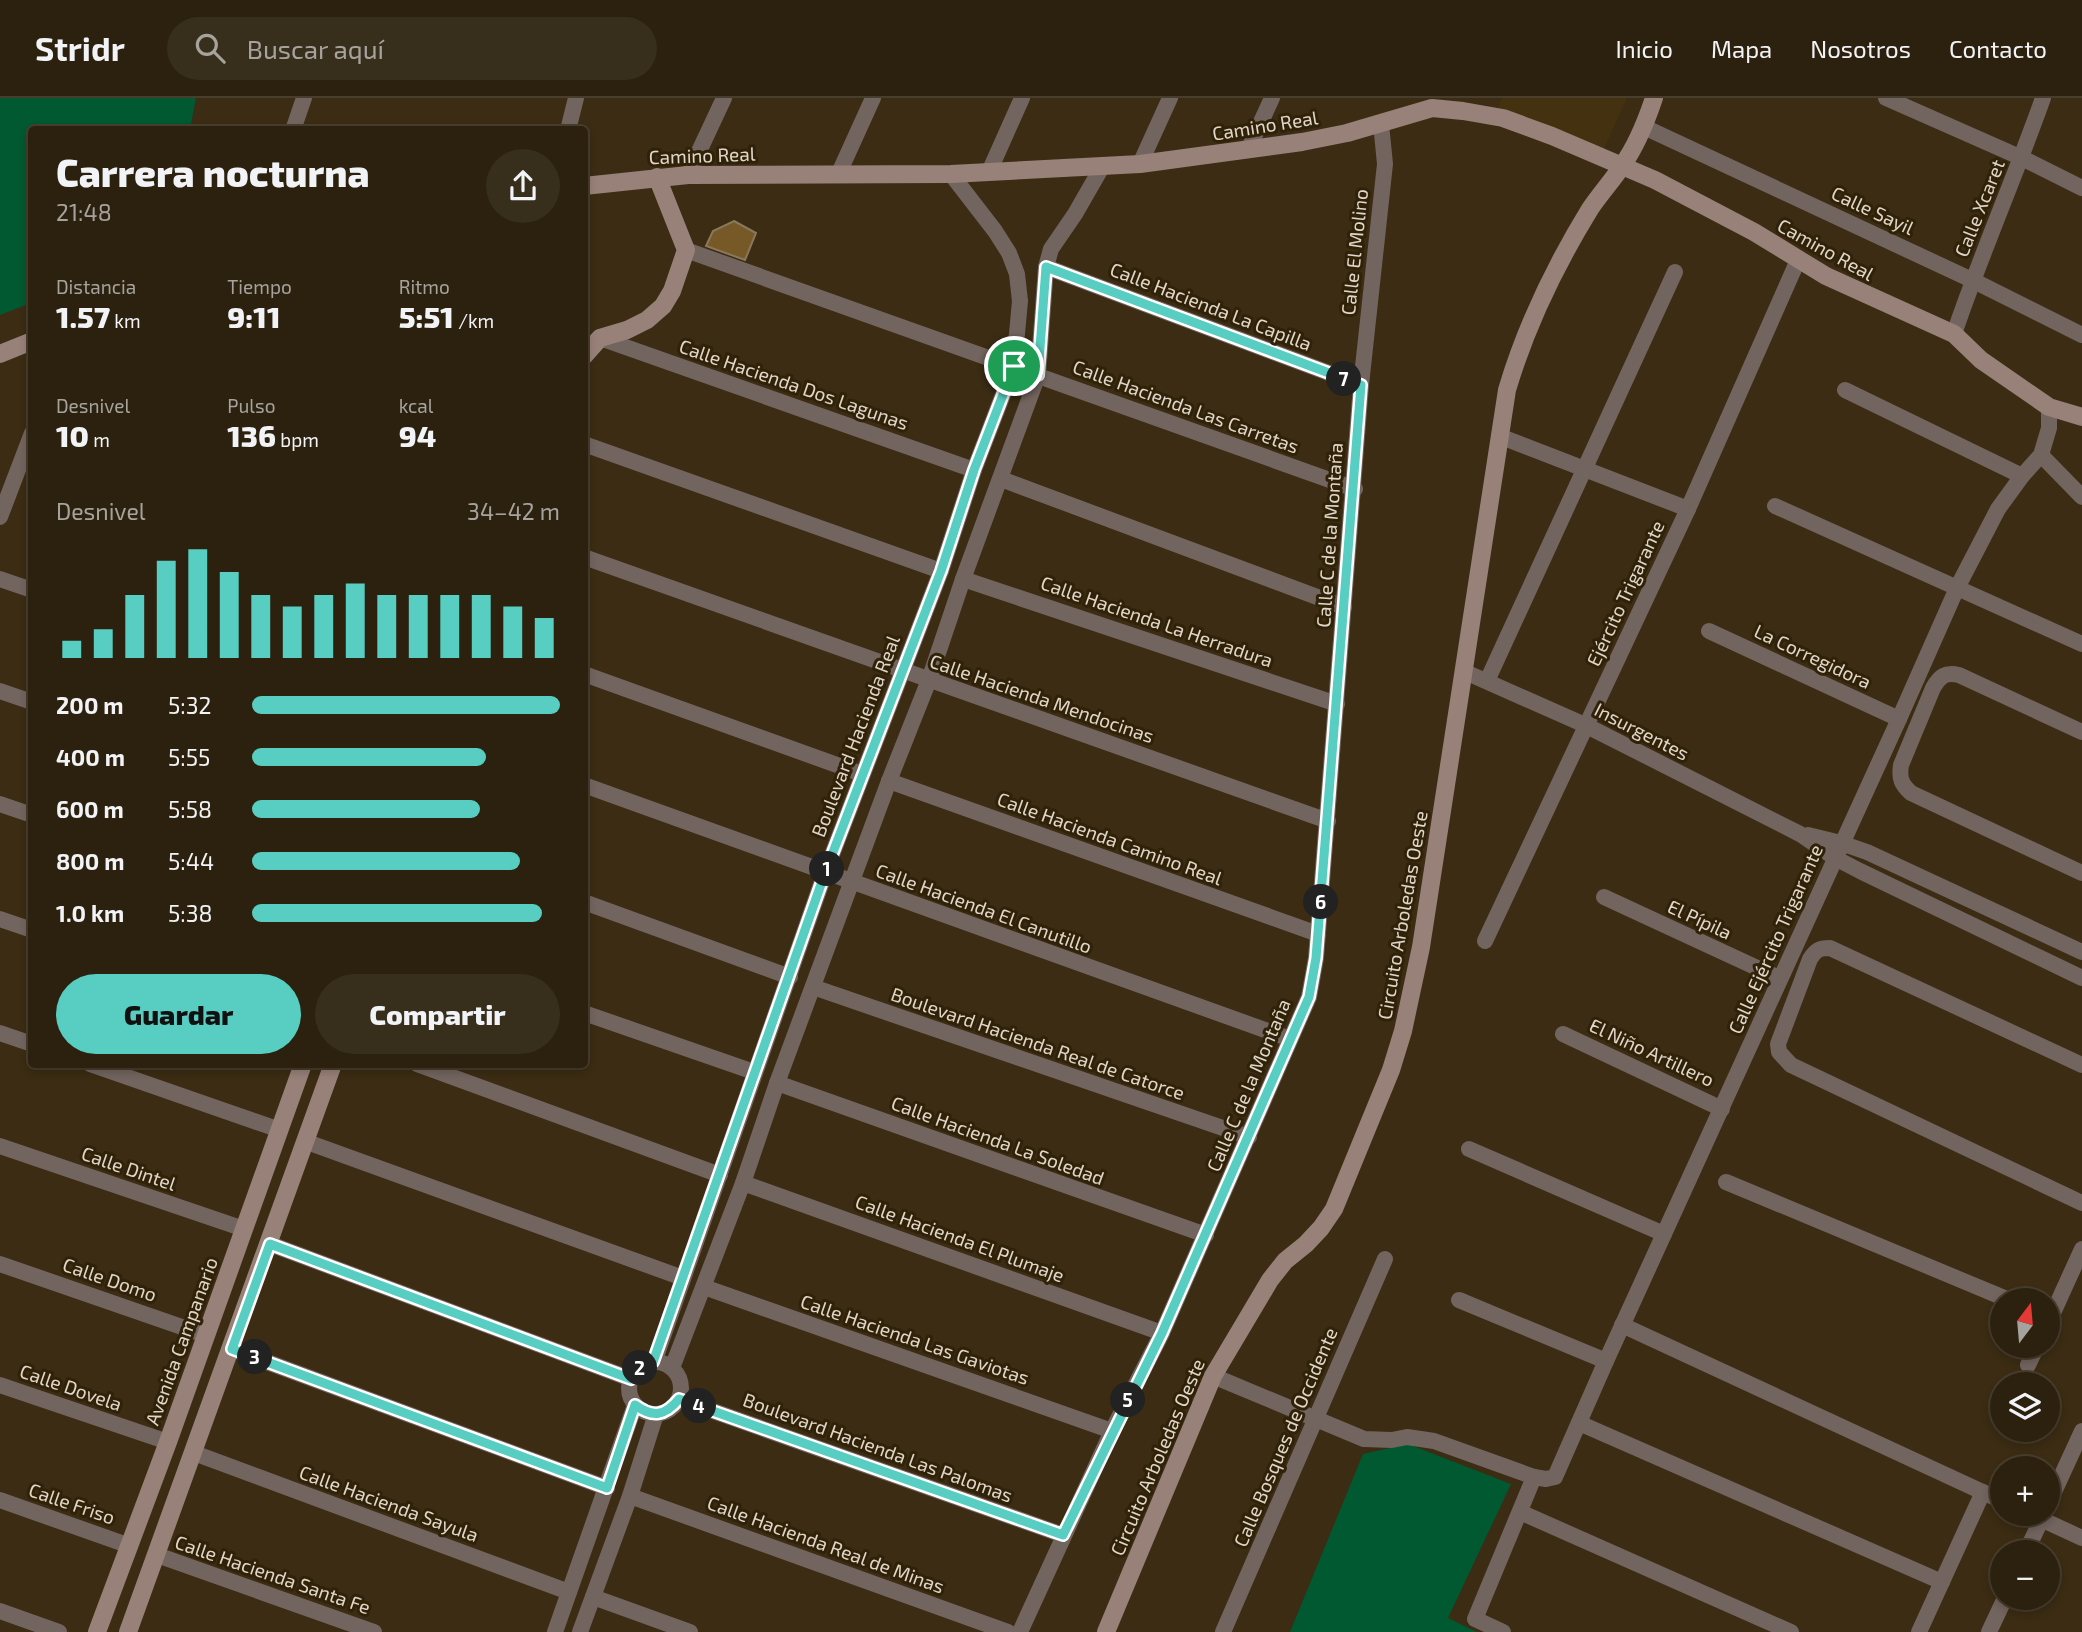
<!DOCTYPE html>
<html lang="es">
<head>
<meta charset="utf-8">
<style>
	:root { --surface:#2c210e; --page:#382e1c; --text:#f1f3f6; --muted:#a6a39e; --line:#483e2e; --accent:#57cec1 }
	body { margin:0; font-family:"Exo 2",sans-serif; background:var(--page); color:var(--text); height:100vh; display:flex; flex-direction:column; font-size:26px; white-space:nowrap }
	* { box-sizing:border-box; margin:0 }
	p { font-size:23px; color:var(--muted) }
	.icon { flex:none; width:38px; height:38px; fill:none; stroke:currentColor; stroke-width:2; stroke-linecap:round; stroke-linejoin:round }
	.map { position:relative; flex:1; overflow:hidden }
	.drawer { position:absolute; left:28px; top:28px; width:560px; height:942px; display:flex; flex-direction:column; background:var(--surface); border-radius:7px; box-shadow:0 4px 10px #0003,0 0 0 2px var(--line) }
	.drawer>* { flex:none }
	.needle { width:46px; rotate:16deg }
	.tools { position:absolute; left:1990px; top:1190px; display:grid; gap:14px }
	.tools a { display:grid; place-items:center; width:70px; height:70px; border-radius:50%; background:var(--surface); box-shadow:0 4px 10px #0003,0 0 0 2px var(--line); font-size:35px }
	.pin { position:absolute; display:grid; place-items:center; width:60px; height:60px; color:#fff; margin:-30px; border:4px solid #fff; border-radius:50%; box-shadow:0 2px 7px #0007 }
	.km { position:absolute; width:35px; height:35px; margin:-18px; border-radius:50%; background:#222; color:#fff; font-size:19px; line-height:35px; text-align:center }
	.round { display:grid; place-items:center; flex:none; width:74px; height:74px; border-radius:37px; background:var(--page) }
	.overview { display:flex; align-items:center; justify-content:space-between; height:119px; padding:0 28px }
	h1 { font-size:38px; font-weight:800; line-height:52px }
	.figures { display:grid; grid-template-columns:repeat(3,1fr); gap:10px; height:119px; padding:7px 28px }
	.figures div { display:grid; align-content:center }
	.figures b { font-size:30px; font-weight:800 }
	.figures small { font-size:19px; font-weight:400 }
	.figures p { font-size:19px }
	.chart { height:196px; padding:14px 28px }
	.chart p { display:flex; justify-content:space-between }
	.chart svg { width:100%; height:126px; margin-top:7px; stroke:var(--accent); stroke-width:6 }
	.primary-button { display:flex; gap:14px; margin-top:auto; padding:14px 28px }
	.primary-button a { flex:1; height:80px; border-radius:42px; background:var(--accent); color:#111; font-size:28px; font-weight:800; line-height:80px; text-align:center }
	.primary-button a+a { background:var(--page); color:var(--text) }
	ul { padding:0 28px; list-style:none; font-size:23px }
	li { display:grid; grid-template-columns:112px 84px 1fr; align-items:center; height:52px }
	li i { height:18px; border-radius:9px; background:var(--accent) }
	header { display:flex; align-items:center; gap:42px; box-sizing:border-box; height:98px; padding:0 35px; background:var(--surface); border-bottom:2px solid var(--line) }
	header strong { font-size:33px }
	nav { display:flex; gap:38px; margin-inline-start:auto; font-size:24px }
	.search { width:490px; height:63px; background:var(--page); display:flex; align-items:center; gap:18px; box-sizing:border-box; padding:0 24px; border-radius:38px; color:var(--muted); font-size:26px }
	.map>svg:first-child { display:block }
	.built { fill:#443110 }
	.green { fill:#005930 }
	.building { fill:#765927; stroke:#89785d; stroke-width:2 }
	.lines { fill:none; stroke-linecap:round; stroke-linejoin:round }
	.street { stroke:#72645e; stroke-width:16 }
	.secondary { stroke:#978178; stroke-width:18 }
	.route-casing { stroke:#fff; stroke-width:14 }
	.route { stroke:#57cec1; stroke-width:9 }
	.labels { text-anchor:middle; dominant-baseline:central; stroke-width:6; stroke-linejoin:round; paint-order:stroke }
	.street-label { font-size:19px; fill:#e1d7c9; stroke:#302208 }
</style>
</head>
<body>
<header>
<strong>Stridr</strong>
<div class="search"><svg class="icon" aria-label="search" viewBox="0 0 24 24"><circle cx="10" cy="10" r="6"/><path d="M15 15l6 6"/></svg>Buscar aquí</div>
<nav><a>Inicio</a><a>Mapa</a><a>Nosotros</a><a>Contacto</a></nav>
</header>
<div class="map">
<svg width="2082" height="1534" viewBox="0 0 2082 1534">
	<rect width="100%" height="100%" fill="#3b2c13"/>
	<!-- built -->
	<path class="built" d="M 1502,0 L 1627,0 L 1602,55 L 1498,9 Z"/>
	<!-- green -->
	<g class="green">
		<path d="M 0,0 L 196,0 L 190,31 L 32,32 L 31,205 L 0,217 Z"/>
		<path d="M 1408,1346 L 1511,1386 L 1448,1520 L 1477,1534 L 1290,1534 L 1363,1356 Z"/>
	</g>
	<!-- building -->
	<path class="building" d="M 734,123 L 756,135 L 745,162 L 706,148 L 713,133 Z"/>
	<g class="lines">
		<!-- street -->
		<g class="street">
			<path d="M 1886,0 L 2022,60 L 2082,90"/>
			<path d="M 1644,29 L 1972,182 L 2082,237"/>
			<path d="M 293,32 L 304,0"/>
			<path d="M 568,32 L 576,0"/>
			<path d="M 1248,52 L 1272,0"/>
			<path d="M 1140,66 L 1170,0"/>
			<path d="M 989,74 L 1022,0"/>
			<path d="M 839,75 L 873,0"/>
			<path d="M 688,77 L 724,0"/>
			<path d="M 686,152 L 1355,391"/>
			<path d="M 1046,169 L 1361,287"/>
			<path d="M 1954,236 C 1981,156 2015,79 2043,0"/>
			<path d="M 600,240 L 974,372"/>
			<path d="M 1845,292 L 2022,378"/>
			<path d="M 1499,338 L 1688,411"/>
			<path d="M 584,346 L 941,473"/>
			<path d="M 2041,357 L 2082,399"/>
			<path d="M 1001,381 L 1344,509"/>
			<path d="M 1775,408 L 2082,546"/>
			<path d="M 0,419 L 32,335"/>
			<path d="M 584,459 L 1328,723"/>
			<path d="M 0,481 L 32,492"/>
			<path d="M 963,481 L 1337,606"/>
			<path d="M 1709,533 L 1899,621"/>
			<path d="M 1463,573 L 1585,627 L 1800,736 L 1835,760 L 1860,773 L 2082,880"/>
			<path d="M 584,576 L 862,676"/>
			<path d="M 1487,583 L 1675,174"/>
			<path d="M 0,593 L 32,604"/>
			<path d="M 2082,634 L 1959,577 C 1945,574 1940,578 1933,590 L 1901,667 C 1899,680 1901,686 1911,695 L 2082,775"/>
			<path d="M 889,683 L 1318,836"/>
			<path d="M 584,687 L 1290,941"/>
			<path d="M 0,706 L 32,717"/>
			<path d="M 1808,737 L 1841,745 L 1867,754 L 2082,854"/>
			<path d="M 1604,799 L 1779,880"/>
			<path d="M 584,804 L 790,879"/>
			<path d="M 0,821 L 32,832"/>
			<path d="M 1485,843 L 1688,411 L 1798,162"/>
			<path d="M 813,889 L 1249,1039"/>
			<path d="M 584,915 L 754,974"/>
			<path d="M 0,935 L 32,946"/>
			<path d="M 1563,936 L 1722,1011"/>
			<path d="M 90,966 L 280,1032"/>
			<path d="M 417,966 L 720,1077"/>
			<path d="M 2082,967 L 1830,850 C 1819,850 1816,852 1810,861 L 1778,946 L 1779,954 L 1791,967 L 2082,1105"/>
			<path d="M 777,985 L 1206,1137"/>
			<path d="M 307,1044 L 683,1180"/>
			<path d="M 0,1048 L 244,1131"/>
			<path d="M 1469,1051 L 1664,1136"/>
			<path d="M 1726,1084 L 2009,1202"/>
			<path d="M 743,1085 L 1162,1235"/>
			<path d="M 270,1146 L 631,1281"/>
			<path d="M 0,1166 L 205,1237"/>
			<path d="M 704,1189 L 1112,1333"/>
			<path d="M 1459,1202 L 1606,1263"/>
			<path d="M 2048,1226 L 2082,1151"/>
			<path d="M 1622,1227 L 2002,1403"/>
			<path d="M 232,1251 L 607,1390"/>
			<path d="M 654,1264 L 825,775 L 941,473 L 974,372 L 1014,268 L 1020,203 L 1017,176 L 1009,155 L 995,133 L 951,76"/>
			<circle cx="655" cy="1290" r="26"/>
			<path d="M 2028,1267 L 2037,1248"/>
			<path d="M 672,1270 L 743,1085 L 777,985 L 889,683 L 929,582 L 963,481 L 1038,277 L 1046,169 L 1051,151 L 1075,116 L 1102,69"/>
			<path d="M 1213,1278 L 1364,1341 L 1392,1342 L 1407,1339 L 1434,1343 L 1534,1379 L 1546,1381 L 1555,1379 L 1606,1263 L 1899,621 L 1957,490 L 1998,411 L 2022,378 L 2041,357 L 2049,330 L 2049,309"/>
			<path d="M 0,1287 L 168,1344"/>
			<path d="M 679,1301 L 1063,1437"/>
			<path d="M 1579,1325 L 1942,1484"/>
			<path d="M 194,1355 L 569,1494"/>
			<path d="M 630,1398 L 1008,1534"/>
			<path d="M 0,1402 L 130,1448"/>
			<path d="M 2048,1407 L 2082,1333"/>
			<path d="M 1520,1414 L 1791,1534"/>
			<path d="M 2030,1416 L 2082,1440"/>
			<path d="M 2026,1454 L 2044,1416"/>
			<path d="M 157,1457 L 374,1534"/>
			<path d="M 593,1499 L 690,1534"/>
			<path d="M 0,1513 L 59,1534"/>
			<path d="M 555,1534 L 635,1307"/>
			<path d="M 580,1534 L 630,1398 L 656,1316"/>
			<path d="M 1020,1534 L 1112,1333 L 1162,1235 L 1309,899 L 1316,860 L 1361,287 L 1385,66 L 1381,26"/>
			<path d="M 1223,1534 L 1385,1161"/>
			<path d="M 1503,1534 L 1475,1521 L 1534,1379"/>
			<path d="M 1919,1534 L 1983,1394"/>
			<path d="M 1989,1534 L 2005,1500"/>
		</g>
		<!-- secondary -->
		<g class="secondary">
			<path d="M 584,88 L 688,77 L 951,76 L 1140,66 L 1302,44 L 1347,35 L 1432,10 L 1463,13 L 1503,20 L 1552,38 L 1655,82 L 1754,134 L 1826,178 L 1954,236 L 1981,262 L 2049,309 L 2082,319"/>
			<path d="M 0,256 L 32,243"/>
			<path d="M 584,258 L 600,240 L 627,232 L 647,222 L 663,208 L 672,193 L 686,152 L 657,79"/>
			<path d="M 97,1534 L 168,1344 L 303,966"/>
			<path d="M 128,1534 L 333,966"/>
			<path d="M 1106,1534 L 1213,1278 L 1270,1182 L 1285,1163 L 1306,1146 L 1321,1130 L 1334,1111 L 1391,972 L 1403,933 L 1421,849 L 1507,292 C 1526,228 1555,168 1590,111 C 1600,96 1612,83 1622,68 C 1637,47 1646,24 1654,0"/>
		</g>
	</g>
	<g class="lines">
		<defs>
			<path id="route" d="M 1046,169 L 1361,287 L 1316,860 L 1309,899 L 1162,1235 L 1063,1437 L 679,1301 C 665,1318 653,1320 635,1307 L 607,1390 L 232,1251 L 270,1146 L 631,1281 C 637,1271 642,1267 653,1264 L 825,775 L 941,473 L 974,372 L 1014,268 L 1038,277 Z"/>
		</defs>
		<!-- route casing -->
		<use href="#route" class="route-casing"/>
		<!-- route -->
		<use href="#route" class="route"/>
	</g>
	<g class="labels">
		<!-- street labels -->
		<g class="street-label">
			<text transform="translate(1265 27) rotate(-9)">Camino Real</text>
			<text transform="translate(702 57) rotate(-2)">Camino Real</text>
			<text transform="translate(1979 110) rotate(-68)">Calle Xcaret</text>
			<text transform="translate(1873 112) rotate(25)">Calle Sayil</text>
			<text transform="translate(1826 151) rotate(29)">Camino Real</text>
			<text transform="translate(1354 154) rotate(-84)">Calle El Molino</text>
			<text transform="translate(1211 208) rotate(21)">Calle Hacienda La Capilla</text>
			<text transform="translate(794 286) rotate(19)">Calle Hacienda Dos Lagunas</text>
			<text transform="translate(1186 308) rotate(20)">Calle Hacienda Las Carretas</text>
			<text transform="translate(1329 437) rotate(-86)">Calle C de la Montaña</text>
			<text transform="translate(1625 495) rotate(-65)">Ejército Trigarante</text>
			<text transform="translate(1157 523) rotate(19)">Calle Hacienda La Herradura</text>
			<text transform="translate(1813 558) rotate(25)">La Corregidora</text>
			<text transform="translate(1042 600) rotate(19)">Calle Hacienda Mendocinas</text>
			<text transform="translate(1642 633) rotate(27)">Insurgentes</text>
			<text transform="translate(855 638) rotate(-69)">Boulevard Hacienda Real</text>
			<text transform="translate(1110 740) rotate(20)">Calle Hacienda Camino Real</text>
			<text transform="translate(984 810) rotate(20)">Calle Hacienda El Canutillo</text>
			<text transform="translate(1402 817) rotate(-80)">Circuito Arboledas Oeste</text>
			<text transform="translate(1700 821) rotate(25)">El Pípila</text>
			<text transform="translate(1775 841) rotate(-66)">Calle Ejército Trigarante</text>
			<text transform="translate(1038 945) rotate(19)">Boulevard Hacienda Real de Catorce</text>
			<text transform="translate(1652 954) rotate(25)">El Niño Artillero</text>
			<text transform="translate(1248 987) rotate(-67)">Calle C de la Montaña</text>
			<text transform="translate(998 1042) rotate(20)">Calle Hacienda La Soledad</text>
			<text transform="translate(129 1070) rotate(19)">Calle Dintel</text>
			<text transform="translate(960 1140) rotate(20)">Calle Hacienda El Plumaje</text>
			<text transform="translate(110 1181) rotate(19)">Calle Domo</text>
			<text transform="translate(915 1241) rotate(19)">Calle Hacienda Las Gaviotas</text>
			<text transform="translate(181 1243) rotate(-70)">Avenida Campanario</text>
			<text transform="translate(71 1289) rotate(19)">Calle Dovela</text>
			<text transform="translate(1285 1339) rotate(-67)">Calle Bosques de Occidente</text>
			<text transform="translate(878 1349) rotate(20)">Boulevard Hacienda Las Palomas</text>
			<text transform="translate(1157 1359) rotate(-67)">Circuito Arboledas Oeste</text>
			<text transform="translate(72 1405) rotate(19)">Calle Friso</text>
			<text transform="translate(389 1405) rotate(20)">Calle Hacienda Sayula</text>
			<text transform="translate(826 1446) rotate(20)">Calle Hacienda Real de Minas</text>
			<text transform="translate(273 1476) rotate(19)">Calle Hacienda Santa Fe</text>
		</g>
	</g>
</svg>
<div class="tools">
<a><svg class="needle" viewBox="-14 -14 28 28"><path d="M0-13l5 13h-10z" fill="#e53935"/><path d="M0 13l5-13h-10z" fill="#a6a39e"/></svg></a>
<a><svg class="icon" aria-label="layers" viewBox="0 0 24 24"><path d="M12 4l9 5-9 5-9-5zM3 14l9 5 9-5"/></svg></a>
<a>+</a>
<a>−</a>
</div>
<div class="pin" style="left:1014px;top:268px;background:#1e9e55"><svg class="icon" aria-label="arrive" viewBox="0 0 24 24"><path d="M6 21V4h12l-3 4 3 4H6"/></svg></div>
<b class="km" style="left:827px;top:771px">1</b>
<b class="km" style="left:640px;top:1270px">2</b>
<b class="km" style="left:255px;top:1259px">3</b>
<b class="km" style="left:699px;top:1308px">4</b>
<b class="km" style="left:1128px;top:1302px">5</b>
<b class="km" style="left:1321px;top:804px">6</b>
<b class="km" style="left:1344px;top:281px">7</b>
<section class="drawer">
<div class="overview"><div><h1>Carrera nocturna</h1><p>21:48</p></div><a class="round"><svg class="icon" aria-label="share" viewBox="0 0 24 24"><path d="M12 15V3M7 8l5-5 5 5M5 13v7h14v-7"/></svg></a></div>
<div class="figures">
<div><p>Distancia</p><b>1.57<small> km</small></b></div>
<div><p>Tiempo</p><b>9:11</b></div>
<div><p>Ritmo</p><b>5:51<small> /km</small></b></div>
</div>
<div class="figures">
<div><p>Desnivel</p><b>10<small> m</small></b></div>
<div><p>Pulso</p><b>136<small> bpm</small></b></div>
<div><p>kcal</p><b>94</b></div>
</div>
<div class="chart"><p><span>Desnivel</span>34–42 m</p>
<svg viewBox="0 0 160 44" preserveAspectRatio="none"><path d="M5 44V38M15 44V34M25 44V22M35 44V10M45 44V6M55 44V14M65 44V22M75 44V26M85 44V22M95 44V18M105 44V22M115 44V22M125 44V22M135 44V22M145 44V26M155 44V30"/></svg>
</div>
<ul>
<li><b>200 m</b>5:32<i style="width:100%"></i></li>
<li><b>400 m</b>5:55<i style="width:76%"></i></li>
<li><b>600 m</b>5:58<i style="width:74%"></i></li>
<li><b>800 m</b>5:44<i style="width:87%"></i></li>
<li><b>1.0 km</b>5:38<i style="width:94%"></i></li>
</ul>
<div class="primary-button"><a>Guardar</a><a>Compartir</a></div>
</section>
</div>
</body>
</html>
